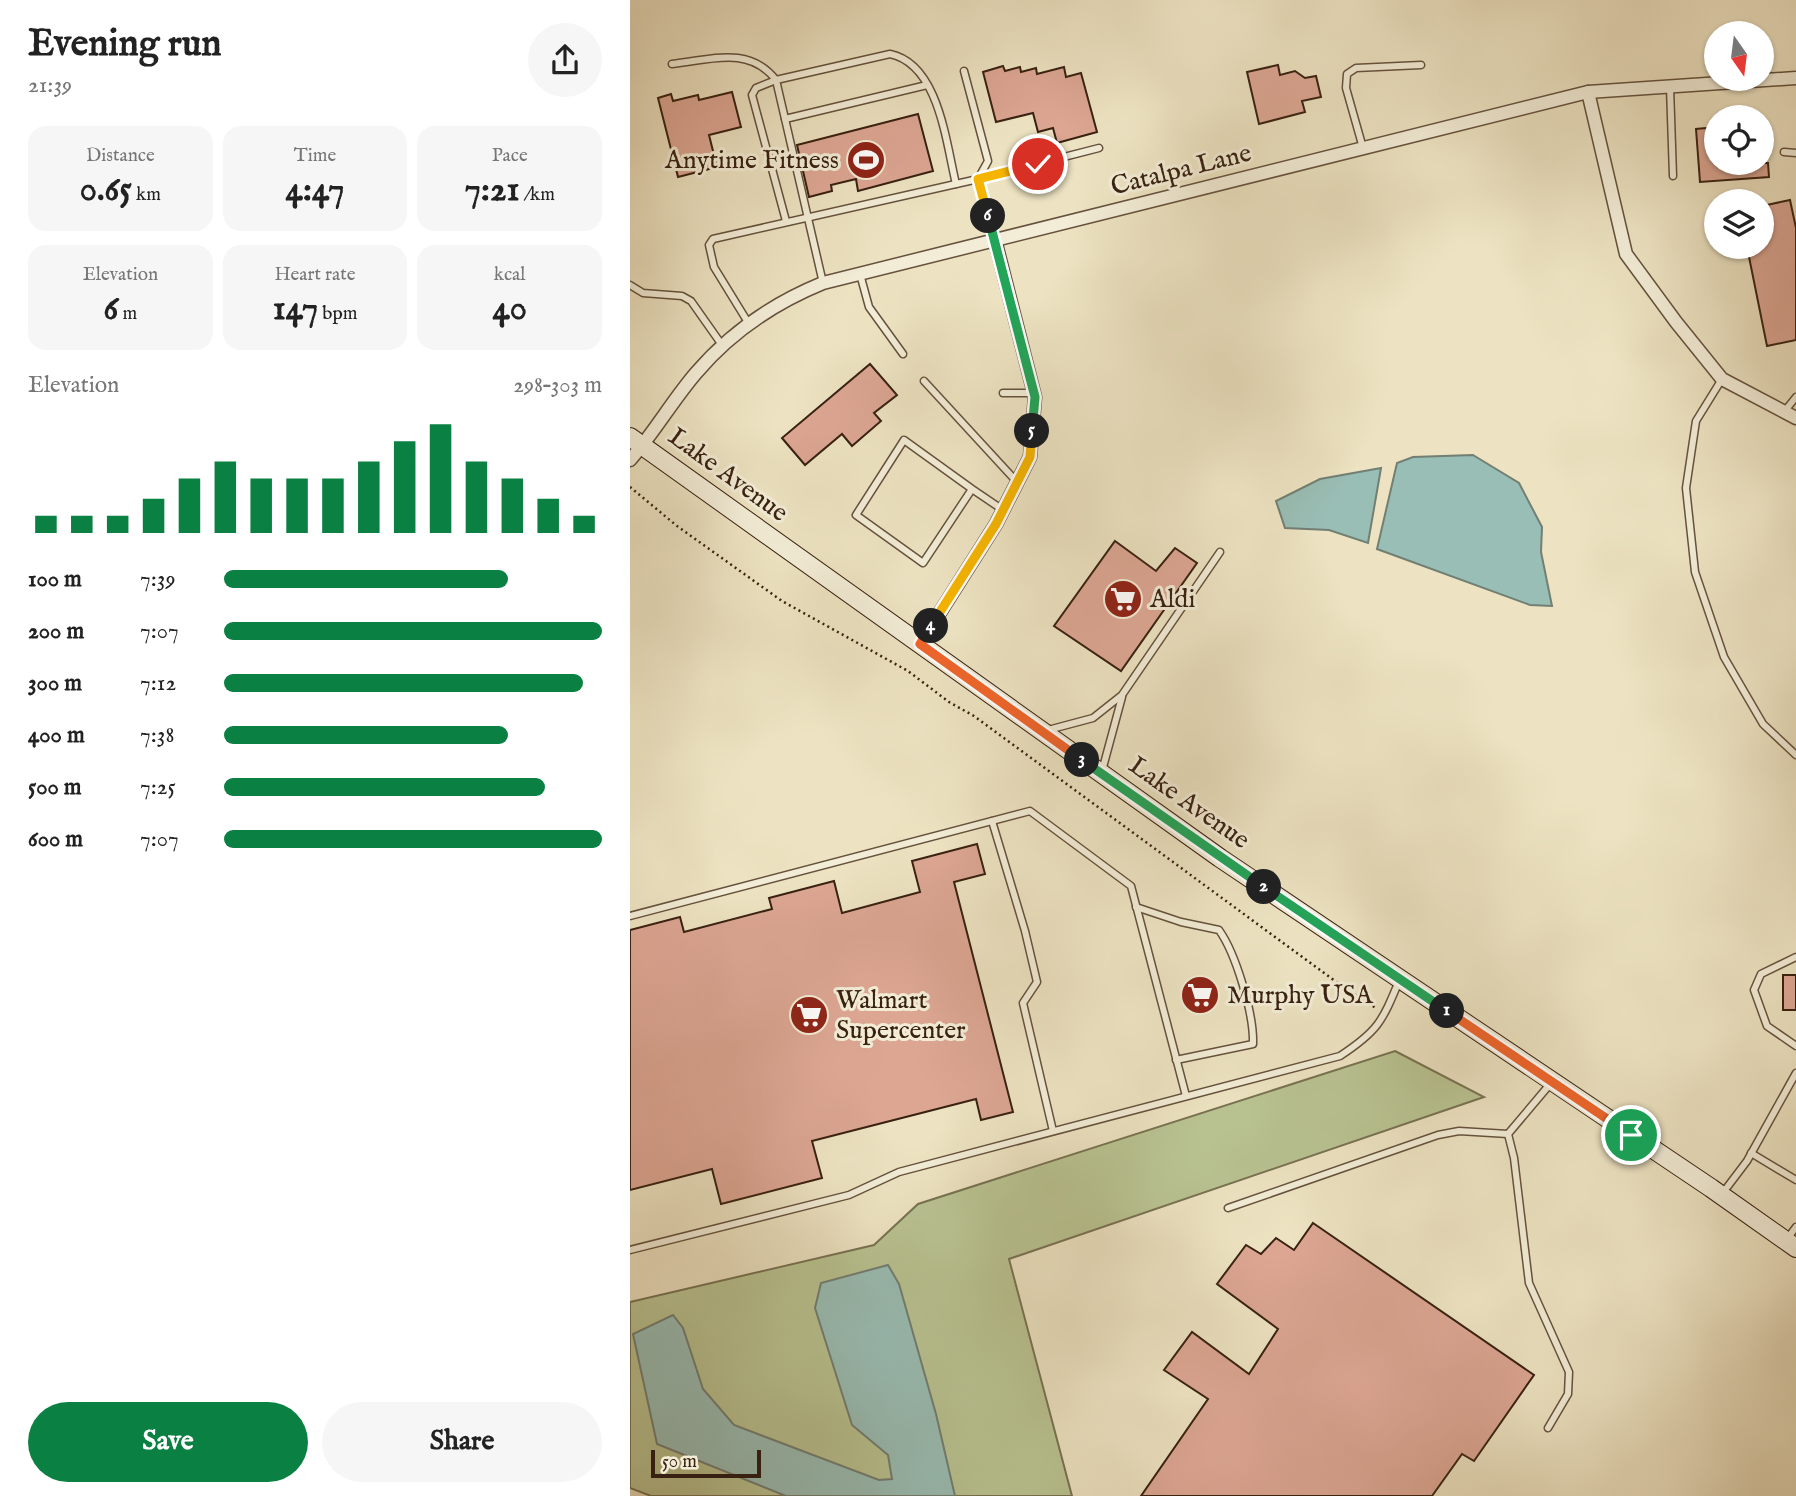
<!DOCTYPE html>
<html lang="en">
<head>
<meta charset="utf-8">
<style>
	:root { --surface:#fff; --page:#f6f6f6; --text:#222; --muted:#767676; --accent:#0b8043 }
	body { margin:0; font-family:"IM FELL English",serif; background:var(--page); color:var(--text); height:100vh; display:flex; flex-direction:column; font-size:26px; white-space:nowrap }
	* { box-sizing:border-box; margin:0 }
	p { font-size:23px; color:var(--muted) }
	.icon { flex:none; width:38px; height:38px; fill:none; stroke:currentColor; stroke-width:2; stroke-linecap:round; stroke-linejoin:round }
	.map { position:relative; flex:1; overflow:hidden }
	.details { display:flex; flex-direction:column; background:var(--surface); width:630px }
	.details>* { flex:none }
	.needle { width:46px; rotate:166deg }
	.buttons { position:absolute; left:1074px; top:21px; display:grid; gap:14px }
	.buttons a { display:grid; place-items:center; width:70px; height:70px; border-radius:50%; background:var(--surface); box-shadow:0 2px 5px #0004; font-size:35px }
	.scale { position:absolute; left:21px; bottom:18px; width:110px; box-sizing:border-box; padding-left:7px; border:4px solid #382111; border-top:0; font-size:19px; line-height:24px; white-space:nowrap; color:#382111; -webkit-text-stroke:5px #f3edd7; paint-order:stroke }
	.pin { position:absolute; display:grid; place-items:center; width:60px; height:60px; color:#fff; margin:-30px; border:4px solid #fff; border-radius:50%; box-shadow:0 2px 7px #0007 }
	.km { position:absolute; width:35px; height:35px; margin:-18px; border-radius:50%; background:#222; color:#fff; font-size:19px; line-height:35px; text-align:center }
	.round { display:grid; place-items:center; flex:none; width:74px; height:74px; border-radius:37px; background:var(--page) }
	.head { display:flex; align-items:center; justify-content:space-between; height:119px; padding:0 28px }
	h1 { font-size:38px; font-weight:800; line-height:52px }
	.metrics { display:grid; grid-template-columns:repeat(3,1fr); gap:10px; height:119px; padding:7px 28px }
	.metrics div { display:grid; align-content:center; border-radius:18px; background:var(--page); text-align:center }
	.metrics b { font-size:35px; font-weight:800 }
	.metrics small { font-size:19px; font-weight:400 }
	.metrics p { font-size:19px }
	.chart { height:196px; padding:14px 28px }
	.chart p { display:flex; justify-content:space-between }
	.chart svg { width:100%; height:126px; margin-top:7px; stroke:var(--accent); stroke-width:6 }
	.button { display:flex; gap:14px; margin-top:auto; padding:14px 28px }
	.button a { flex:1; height:80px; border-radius:42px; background:var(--accent); color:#fff; font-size:28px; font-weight:800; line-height:80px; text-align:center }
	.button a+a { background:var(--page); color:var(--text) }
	ul { padding:0 28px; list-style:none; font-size:23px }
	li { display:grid; grid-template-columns:112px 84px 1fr; align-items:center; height:52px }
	li i { height:18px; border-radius:9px; background:var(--accent) }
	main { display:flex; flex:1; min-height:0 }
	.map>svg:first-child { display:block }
	.green { fill:#b9c392; stroke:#787252; stroke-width:2 }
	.water { fill:#99beb5; stroke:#727f73; stroke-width:2 }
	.building { fill:#dca693; stroke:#382111; stroke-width:2 }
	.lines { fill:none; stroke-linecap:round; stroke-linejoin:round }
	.lane-casing { stroke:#65523d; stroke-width:9 }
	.street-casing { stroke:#65523d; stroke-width:15 }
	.secondary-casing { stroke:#382111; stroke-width:20 }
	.path { stroke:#382111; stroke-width:2.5; stroke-dasharray:2 3.5; stroke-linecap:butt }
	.lane { stroke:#f3edd7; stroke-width:6 }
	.street { stroke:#f3edd7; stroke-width:12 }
	.secondary { stroke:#f3edd7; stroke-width:18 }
	.split-1-casing { stroke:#fff; stroke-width:14 }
	.split-2-casing { stroke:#fff; stroke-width:14 }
	.split-3-casing { stroke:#fff; stroke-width:14 }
	.split-4-casing { stroke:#fff; stroke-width:14 }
	.split-5-casing { stroke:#fff; stroke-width:14 }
	.split-6-casing { stroke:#fff; stroke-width:14 }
	.split-7-casing { stroke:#fff; stroke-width:14 }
	.split-1 { stroke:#f0652b; stroke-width:9 }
	.split-2 { stroke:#22a559; stroke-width:9 }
	.split-3 { stroke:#22a559; stroke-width:9 }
	.split-4 { stroke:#f0652b; stroke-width:9 }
	.split-5 { stroke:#f5b400; stroke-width:9 }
	.split-6 { stroke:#22a559; stroke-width:9 }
	.split-7 { stroke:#f5b400; stroke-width:9 }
	.labels { text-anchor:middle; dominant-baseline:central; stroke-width:6; stroke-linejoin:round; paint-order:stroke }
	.poi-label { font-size:26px; fill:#382111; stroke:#f3edd7; text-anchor:start }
	.street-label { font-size:26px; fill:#382111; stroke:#f3edd7 }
</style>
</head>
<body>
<main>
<section class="details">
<div class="head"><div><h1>Evening run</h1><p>21:39</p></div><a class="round"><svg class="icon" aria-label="share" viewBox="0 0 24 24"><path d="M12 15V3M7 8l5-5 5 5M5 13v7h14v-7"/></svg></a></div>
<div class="metrics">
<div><p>Distance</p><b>0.65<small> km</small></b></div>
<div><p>Time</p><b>4:47</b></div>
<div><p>Pace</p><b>7:21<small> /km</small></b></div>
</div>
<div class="metrics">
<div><p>Elevation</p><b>6<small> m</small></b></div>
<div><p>Heart rate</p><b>147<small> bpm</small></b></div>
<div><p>kcal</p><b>40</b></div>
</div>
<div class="chart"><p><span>Elevation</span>298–303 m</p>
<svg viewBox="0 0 160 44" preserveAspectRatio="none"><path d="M5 44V38M15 44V38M25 44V38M35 44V32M45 44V25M55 44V19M65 44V25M75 44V25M85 44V25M95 44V19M105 44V12M115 44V6M125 44V19M135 44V25M145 44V32M155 44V38"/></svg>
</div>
<ul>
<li><b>100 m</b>7:39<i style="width:75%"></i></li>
<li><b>200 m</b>7:07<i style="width:100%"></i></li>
<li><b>300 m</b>7:12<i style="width:95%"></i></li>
<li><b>400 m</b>7:38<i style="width:75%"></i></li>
<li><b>500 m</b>7:25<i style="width:85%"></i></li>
<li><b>600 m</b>7:07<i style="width:100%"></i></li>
</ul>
<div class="button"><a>Save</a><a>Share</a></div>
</section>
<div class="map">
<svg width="1166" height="1496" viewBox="0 0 1166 1496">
	<rect width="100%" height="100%" fill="#ede3c2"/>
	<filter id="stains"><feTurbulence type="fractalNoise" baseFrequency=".00286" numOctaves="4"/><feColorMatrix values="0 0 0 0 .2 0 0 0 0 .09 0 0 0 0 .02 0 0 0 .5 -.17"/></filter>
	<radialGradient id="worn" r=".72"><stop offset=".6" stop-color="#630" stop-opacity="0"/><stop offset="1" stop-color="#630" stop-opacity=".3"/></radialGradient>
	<!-- green -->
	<path class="green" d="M 765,1051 L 854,1097 L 379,1259 L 442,1496 L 21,1496 L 0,1488 L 0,1302 L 244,1245 L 288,1204 Z"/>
	<!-- water -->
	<g class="water">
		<path d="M 843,455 L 889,483 L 912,527 L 911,552 L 922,606 L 900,605 L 747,549 L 767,463 L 783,457 Z"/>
		<path d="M 751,468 L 738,543 L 699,530 L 655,528 L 646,501 L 690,479 Z"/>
		<path d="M 258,1265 L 269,1284 L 306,1414 L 325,1496 L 156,1496 L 27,1444 L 3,1334 L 43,1315 L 53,1328 L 73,1389 L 104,1425 L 249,1480 L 262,1479 L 258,1455 L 222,1425 L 185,1308 L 191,1283 Z"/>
	</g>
	<!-- building -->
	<g class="building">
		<path d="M 648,65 L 650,75 L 665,71 L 675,78 L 686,76 L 691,97 L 672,101 L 675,112 L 629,124 L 617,72 Z"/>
		<path d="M 373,66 L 375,71 L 390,67 L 391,72 L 406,68 L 407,74 L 434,67 L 436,77 L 451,73 L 467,132 L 427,143 L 423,128 L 408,132 L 403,113 L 366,122 L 353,72 Z"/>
		<path d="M 102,92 L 111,127 L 79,135 L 87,167 L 48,177 L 28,98 L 41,94 L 43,101 L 68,95 L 69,100 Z"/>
		<path d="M 288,114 L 303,171 L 228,191 L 226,179 L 201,185 L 202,191 L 179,197 L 167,145 Z"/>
		<path d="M 1087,127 L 1087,163 L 1138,163 L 1139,177 L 1070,182 L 1066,129 Z"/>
		<path d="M 1160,200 L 1166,228 L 1166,340 L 1137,346 L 1117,247 L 1132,247 L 1132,206 Z"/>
		<path d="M 240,364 L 267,395 L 244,413 L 251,421 L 222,446 L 212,434 L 175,465 L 152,438 Z"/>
		<path d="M 485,541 L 526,571 L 545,548 L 567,563 L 491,671 L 424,626 Z"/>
		<path d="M 347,844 L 355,874 L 324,882 L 383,1112 L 351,1120 L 346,1099 L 182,1141 L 192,1178 L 91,1204 L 82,1169 L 0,1190 L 0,930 L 50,917 L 54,932 L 142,909 L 139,898 L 204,881 L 212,913 L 290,892 L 282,861 Z"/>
		<rect x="1153" y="975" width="13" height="35"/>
		<path d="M 683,1223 L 904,1375 L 844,1461 L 832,1454 L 802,1496 L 511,1496 L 578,1399 L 534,1370 L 562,1332 L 619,1374 L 648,1329 L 587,1284 L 616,1245 L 631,1254 L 646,1238 L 664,1250 Z"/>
	</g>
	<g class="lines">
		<defs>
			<g id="lane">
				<path d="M 42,64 C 80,60 119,45 146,80 L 126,88 L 122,95 L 156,221"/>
				<path d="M 334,71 L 358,161 L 348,179 L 365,240"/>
				<path d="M 1040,87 L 1043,176"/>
				<path d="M 155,119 L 297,85"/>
				<path d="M 733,148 L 716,88 L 717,74 L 726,68 L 791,65"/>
				<path d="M 1154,152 L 1166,153"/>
				<path d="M 230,274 L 239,307 L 273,354"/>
				<path d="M 193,283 L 146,80 L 260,54 C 309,64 316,143 326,184"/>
				<path d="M 0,285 L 13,293 L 52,296 L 61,301 L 92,345"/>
				<path d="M 119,324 L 84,267 L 79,245 L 83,239 L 348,179 L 469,148"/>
				<path d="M 1092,379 L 1066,421 L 1056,488 L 1065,572 L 1094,657 L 1133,724 L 1166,755"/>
				<path d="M 294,381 L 387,482"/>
				<path d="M 373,393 L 404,393"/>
				<path d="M 1154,412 L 1166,397"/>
				<path d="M 342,489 L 274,440 L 226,515 L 293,563 L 342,489 L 373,510"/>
				<path d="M 418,730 L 463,718 L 492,695 L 590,552"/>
				<path d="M 472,771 L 492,697"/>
				<path d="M 362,821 L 395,931 L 407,982 L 393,1003 L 423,1131"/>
				<path d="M 506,907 L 551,922 L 589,930 C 606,954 624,1014 623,1044 L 546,1060"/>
				<path d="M 0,916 L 400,811 L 501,886 L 556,1096"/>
				<path d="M 1166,957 L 1131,974 L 1124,990 L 1137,1026 L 1166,1046"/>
				<path d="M 1121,1153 L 1166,1180"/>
				<path d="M 1092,1194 L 1117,1161 L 1166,1073"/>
				<path d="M 598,1208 L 808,1135 L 829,1131 L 878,1134"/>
				<path d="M 1157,1239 L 1166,1227"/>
				<path d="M 0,1250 L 219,1195 L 269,1172 L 710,1056 C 748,1031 752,1022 769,981"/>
				<path d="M 918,1428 L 938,1394 L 939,1372 L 899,1283 L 884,1158 L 878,1134 L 921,1083"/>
			</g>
			<g id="street">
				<path d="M 958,92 L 996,254 L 1046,322 L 1092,379 L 1166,418"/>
				<path d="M 0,460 C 24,433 42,401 66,373 C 100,333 144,303 193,283 L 958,92 L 1166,78"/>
				<path d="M 290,644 L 366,524 L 400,457 L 405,397 L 365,240"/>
			</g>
			<path id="secondary" d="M 0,437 L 590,858 L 1081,1188 L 1166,1248"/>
		</defs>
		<!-- lane casing -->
		<use href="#lane" class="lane-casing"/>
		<!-- street casing -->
		<use href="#street" class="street-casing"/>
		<!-- secondary casing -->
		<use href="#secondary" class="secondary-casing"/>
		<!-- path -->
		<path class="path" d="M 0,487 L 47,526 L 152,601 L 278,671 L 319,702 L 344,716 L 716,989 L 746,1008"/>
		<!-- lane -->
		<use href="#lane" class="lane"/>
		<!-- street -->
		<use href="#street" class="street"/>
		<!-- secondary -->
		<use href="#secondary" class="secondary"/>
	</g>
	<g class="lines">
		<defs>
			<path id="split-1" d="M 817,1011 L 1001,1135"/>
			<path id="split-2" d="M 634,887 L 817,1011"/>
			<path id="split-3" d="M 452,760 L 634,887"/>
			<path id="split-4" d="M 301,626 L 290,644 L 452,760"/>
			<path id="split-5" d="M 301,626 L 366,524 L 400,457 L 402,431"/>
			<path id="split-6" d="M 358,216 L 405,397 L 402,431"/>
			<path id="split-7" d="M 358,216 L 348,179 L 408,164"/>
		</defs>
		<!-- split-1 casing -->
		<use href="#split-1" class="split-1-casing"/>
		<!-- split-2 casing -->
		<use href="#split-2" class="split-2-casing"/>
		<!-- split-3 casing -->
		<use href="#split-3" class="split-3-casing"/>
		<!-- split-4 casing -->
		<use href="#split-4" class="split-4-casing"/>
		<!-- split-5 casing -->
		<use href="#split-5" class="split-5-casing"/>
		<!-- split-6 casing -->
		<use href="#split-6" class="split-6-casing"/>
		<!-- split-7 casing -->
		<use href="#split-7" class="split-7-casing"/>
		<!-- split-1 -->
		<use href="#split-1" class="split-1"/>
		<!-- split-2 -->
		<use href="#split-2" class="split-2"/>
		<!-- split-3 -->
		<use href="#split-3" class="split-3"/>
		<!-- split-4 -->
		<use href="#split-4" class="split-4"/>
		<!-- split-5 -->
		<use href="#split-5" class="split-5"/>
		<!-- split-6 -->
		<use href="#split-6" class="split-6"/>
		<!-- split-7 -->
		<use href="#split-7" class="split-7"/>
	</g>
	<!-- icons -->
	<defs>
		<symbol id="stadium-disc" viewBox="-11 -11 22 22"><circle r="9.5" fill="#8f2418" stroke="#f3edd7"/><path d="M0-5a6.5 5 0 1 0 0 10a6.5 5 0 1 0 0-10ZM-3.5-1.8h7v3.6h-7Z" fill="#fff"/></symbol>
		<symbol id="supermarket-disc" viewBox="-11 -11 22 22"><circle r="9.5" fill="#8f2418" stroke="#f3edd7"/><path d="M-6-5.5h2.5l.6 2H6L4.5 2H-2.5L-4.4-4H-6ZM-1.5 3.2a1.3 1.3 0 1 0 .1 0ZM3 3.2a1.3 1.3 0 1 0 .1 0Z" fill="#fff"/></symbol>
	</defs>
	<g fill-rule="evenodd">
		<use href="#stadium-disc" x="214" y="138" width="44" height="44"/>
		<use href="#supermarket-disc" x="471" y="577" width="44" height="44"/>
		<use href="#supermarket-disc" x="548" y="973" width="44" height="44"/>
		<use href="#supermarket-disc" x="157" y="993" width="44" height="44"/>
	</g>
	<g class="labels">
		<!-- poi labels -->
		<g class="poi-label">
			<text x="209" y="160" text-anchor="end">Anytime Fitness</text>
			<text x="520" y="599">Aldi</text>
			<text x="597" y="995">Murphy USA</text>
			<text x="206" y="1000">Walmart<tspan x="206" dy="30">Supercenter</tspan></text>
		</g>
		<!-- street labels -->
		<g class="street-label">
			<text transform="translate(551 170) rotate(-14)">Catalpa Lane</text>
			<text transform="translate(98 475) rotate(36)">Lake Avenue</text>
			<text transform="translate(559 803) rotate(35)">Lake Avenue</text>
		</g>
	</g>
	<rect width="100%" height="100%" filter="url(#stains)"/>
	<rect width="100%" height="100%" fill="url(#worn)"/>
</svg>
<div class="buttons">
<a><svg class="needle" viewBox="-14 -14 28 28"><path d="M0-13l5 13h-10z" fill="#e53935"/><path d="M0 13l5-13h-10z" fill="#767676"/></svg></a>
<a><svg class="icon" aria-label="locate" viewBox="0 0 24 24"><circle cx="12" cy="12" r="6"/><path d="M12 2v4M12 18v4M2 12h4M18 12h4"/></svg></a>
<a><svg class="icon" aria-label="layers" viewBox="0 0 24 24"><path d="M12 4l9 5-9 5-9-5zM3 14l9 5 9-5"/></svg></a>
</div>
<div class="scale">50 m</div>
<div class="pin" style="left:1001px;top:1135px;background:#1e9e55"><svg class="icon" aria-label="arrive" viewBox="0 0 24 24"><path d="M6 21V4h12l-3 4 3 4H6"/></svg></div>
<div class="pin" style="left:408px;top:164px;background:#d93025"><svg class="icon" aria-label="check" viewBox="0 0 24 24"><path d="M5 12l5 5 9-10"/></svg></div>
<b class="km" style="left:817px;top:1011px">1</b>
<b class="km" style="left:634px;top:887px">2</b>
<b class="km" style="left:452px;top:760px">3</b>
<b class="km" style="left:301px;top:626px">4</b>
<b class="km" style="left:402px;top:431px">5</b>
<b class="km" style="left:358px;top:216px">6</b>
</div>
</main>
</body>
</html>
